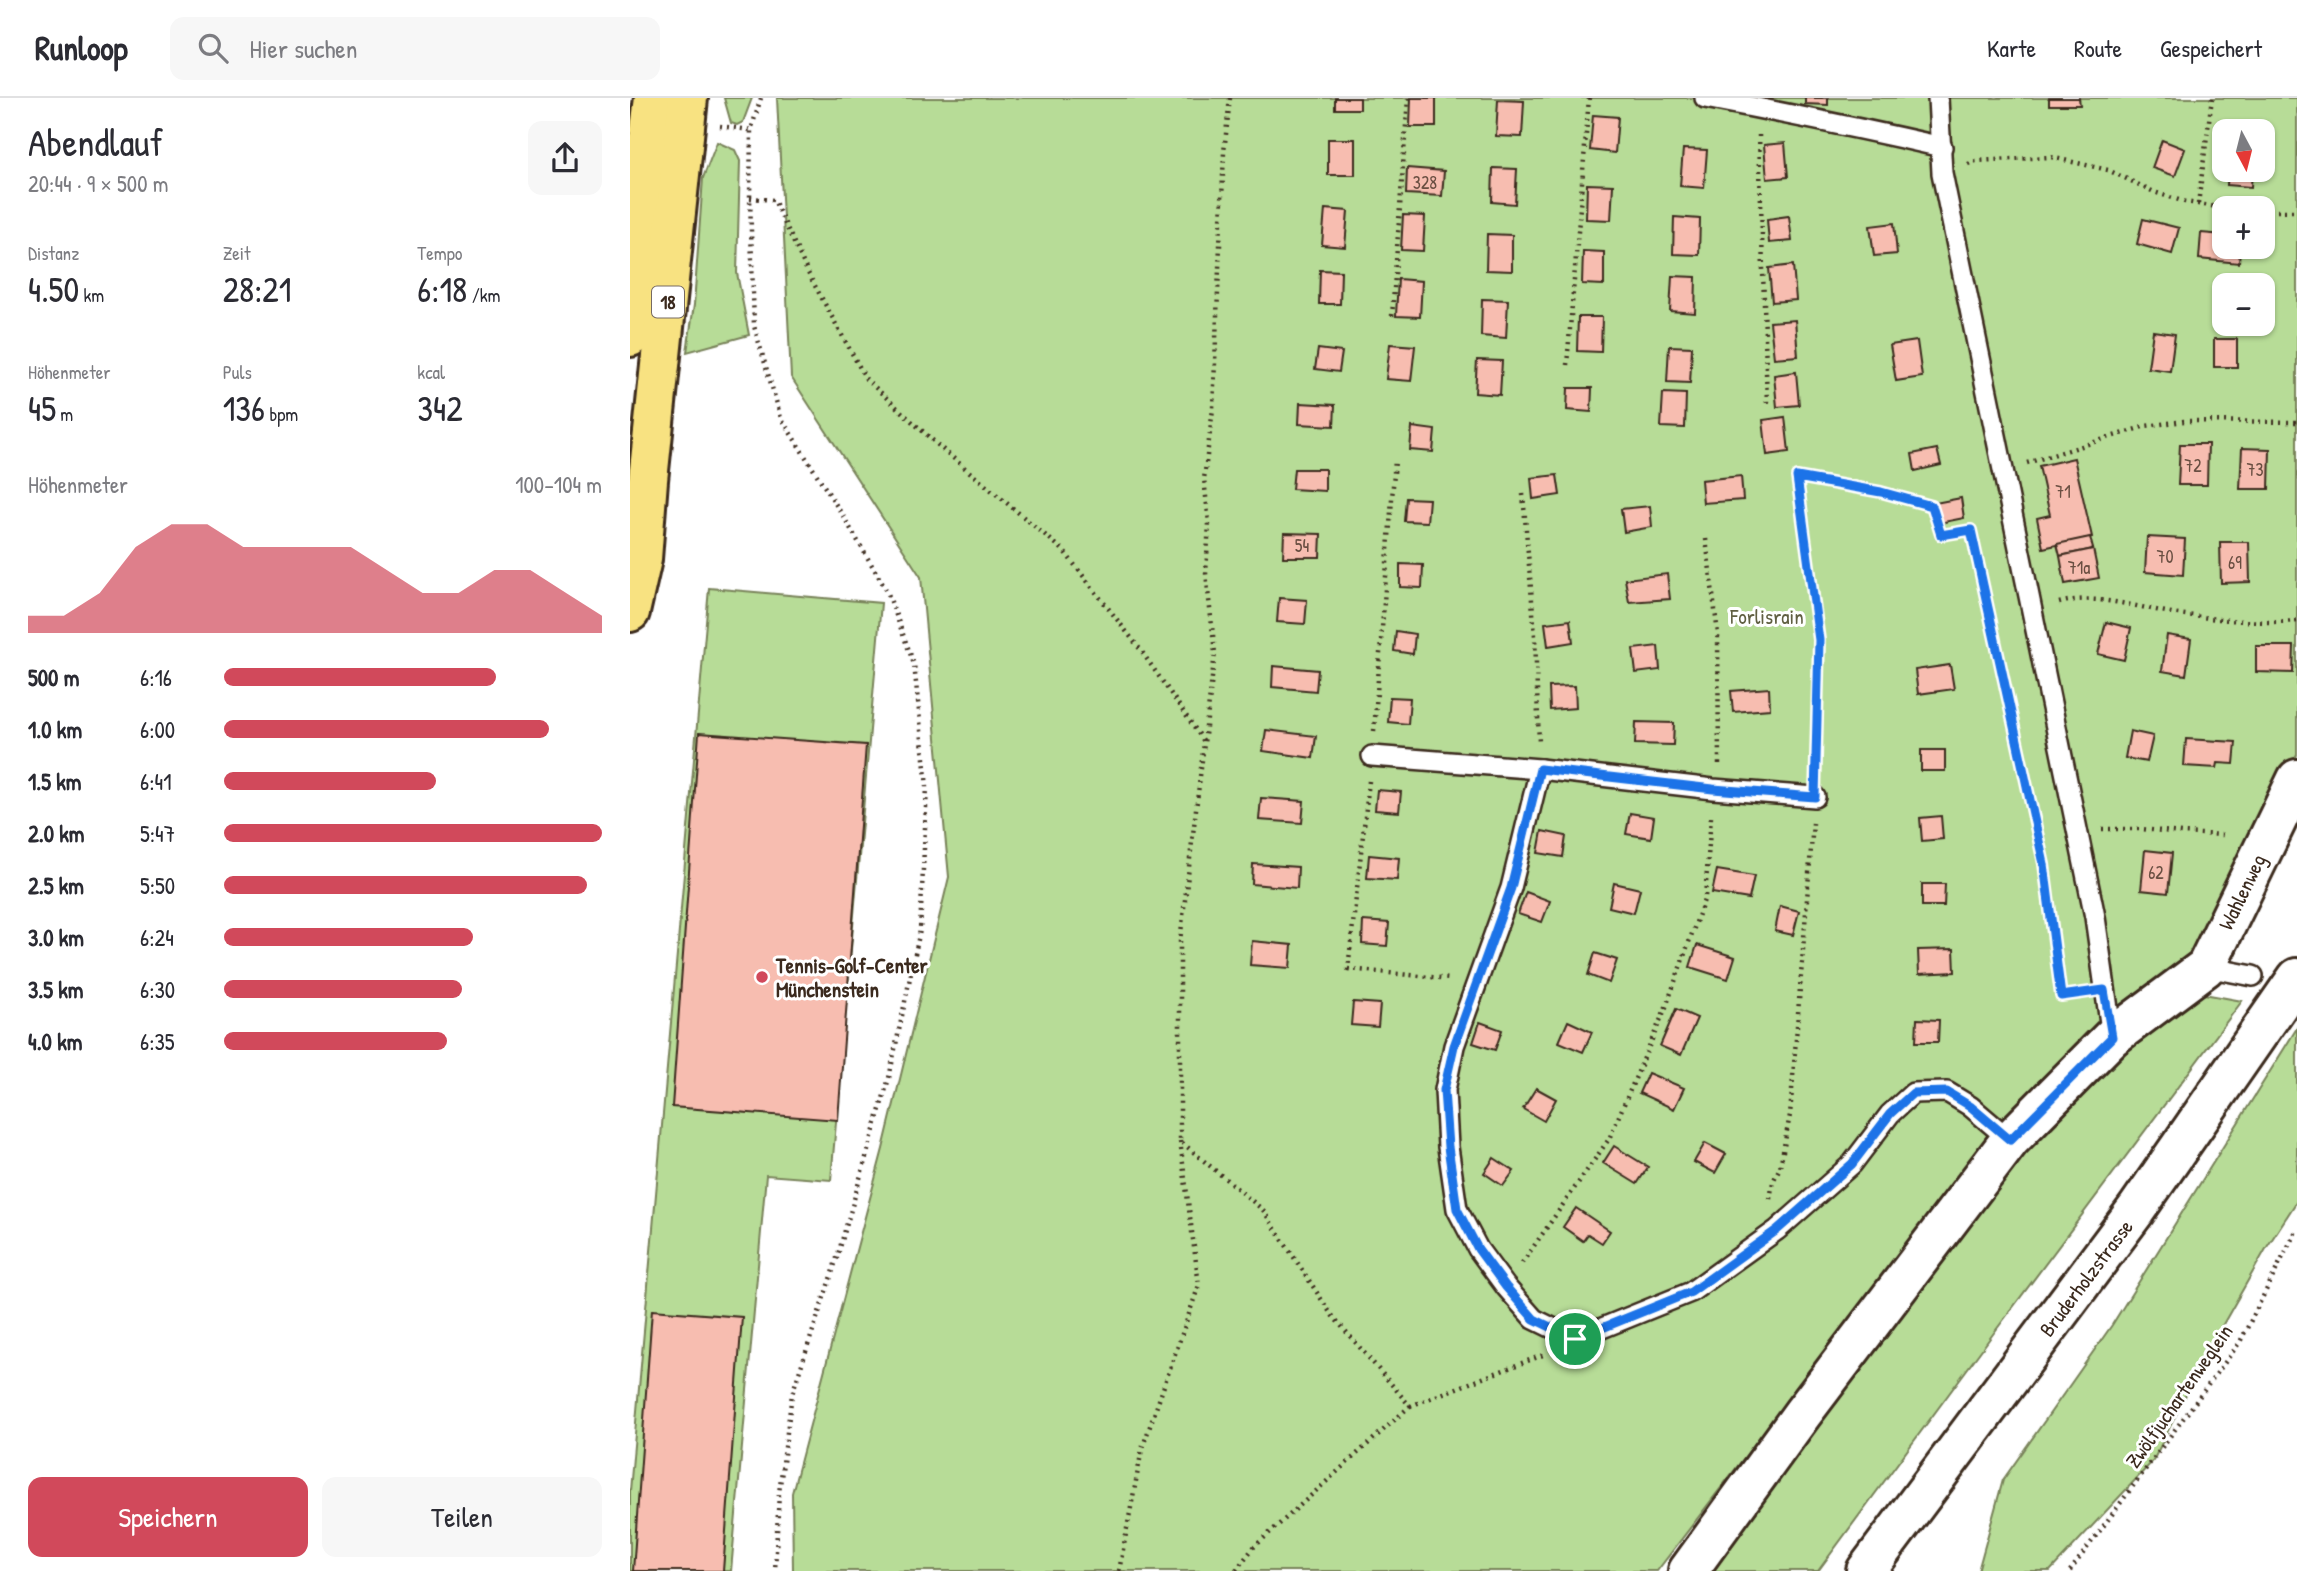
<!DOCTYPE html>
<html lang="de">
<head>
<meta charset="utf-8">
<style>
	:root { --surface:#fff; --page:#f7f7f7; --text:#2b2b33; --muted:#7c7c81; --line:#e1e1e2; --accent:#d1495b }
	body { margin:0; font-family:"Patrick Hand",sans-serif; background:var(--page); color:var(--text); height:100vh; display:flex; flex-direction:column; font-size:26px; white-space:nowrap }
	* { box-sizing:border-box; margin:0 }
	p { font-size:23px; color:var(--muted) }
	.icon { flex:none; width:38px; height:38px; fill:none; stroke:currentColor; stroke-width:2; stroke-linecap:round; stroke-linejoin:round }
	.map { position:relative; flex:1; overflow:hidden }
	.side { display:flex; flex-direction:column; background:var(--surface); width:630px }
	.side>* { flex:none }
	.needle { width:46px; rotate:173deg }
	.controls { position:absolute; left:1582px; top:21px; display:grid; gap:14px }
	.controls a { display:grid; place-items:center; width:63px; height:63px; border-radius:14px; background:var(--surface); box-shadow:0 2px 5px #0004; font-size:35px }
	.pin { position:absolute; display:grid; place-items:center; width:60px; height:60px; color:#fff; margin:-30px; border:4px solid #fff; border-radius:50%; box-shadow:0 2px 7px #0007 }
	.round { display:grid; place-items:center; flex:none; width:74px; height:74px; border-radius:14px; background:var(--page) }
	.headline { display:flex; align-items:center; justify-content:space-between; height:119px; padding:0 28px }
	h1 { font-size:38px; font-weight:600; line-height:52px }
	.figures { display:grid; grid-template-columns:repeat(3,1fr); gap:10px; height:119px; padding:7px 28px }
	.figures div { display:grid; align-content:center }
	.figures b { font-size:35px; font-weight:600 }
	.figures small { font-size:19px; font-weight:400 }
	.figures p { font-size:19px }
	.chart { height:196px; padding:14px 28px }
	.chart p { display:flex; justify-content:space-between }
	.chart svg { width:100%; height:126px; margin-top:7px; fill:var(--accent); opacity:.7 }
	.action { display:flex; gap:14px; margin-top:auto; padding:14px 28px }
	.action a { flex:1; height:80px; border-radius:14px; background:var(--accent); color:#fff; font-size:28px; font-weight:600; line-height:80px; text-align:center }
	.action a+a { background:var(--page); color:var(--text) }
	ul { padding:0 28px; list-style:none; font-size:23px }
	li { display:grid; grid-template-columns:112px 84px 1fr; align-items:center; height:52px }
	li i { height:18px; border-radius:9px; background:var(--accent) }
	header { display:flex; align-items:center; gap:42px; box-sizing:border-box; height:98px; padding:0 35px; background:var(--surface); border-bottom:2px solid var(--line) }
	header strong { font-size:33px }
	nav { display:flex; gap:38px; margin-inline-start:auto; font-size:24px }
	.search { width:490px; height:63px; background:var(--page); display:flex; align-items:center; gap:18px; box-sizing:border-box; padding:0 24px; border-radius:14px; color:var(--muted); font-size:26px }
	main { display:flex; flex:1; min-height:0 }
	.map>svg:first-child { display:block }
	.green { fill:#b7dc97; stroke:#79835a; stroke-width:2; fill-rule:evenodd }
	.building { fill:#f7bdb0; stroke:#3b2a1e; stroke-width:2 }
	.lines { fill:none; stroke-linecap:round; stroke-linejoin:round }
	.lane-casing { stroke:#3b2a1e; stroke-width:24 }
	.street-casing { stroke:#3b2a1e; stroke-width:44 }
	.secondary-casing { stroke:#3b2a1e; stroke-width:44 }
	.primary-casing { stroke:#3b2a1e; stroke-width:44 }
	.path { stroke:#3b2a1e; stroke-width:4.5; stroke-dasharray:2 5; stroke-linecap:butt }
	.lane { stroke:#fff; stroke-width:19 }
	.street { stroke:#fff; stroke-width:38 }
	.secondary { stroke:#fff; stroke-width:38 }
	.primary { stroke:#f8e281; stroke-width:38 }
	.route-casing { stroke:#fff; stroke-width:14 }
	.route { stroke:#1a73e8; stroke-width:9 }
	.poi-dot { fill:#d1495b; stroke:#fff; stroke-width:2.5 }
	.labels { text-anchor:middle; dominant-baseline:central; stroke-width:6; stroke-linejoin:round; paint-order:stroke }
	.number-label { font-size:18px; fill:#6a4f42 }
	.shield { fill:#fff; stroke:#766a62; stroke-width:2 }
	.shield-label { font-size:19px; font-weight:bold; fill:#3b2a1e }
	.park-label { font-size:21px; fill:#605f42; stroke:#fff }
	.street-label { font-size:21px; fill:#3b2a1e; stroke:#fff }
	.poi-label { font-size:21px; font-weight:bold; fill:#3b2a1e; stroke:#fff; text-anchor:start }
</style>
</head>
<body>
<header>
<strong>Runloop</strong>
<div class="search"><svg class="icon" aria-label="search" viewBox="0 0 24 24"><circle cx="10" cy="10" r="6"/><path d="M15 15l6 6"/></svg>Hier suchen</div>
<nav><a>Karte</a><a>Route</a><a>Gespeichert</a></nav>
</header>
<main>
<section class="side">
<div class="headline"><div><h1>Abendlauf</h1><p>20:44 · 9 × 500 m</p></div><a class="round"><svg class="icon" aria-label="share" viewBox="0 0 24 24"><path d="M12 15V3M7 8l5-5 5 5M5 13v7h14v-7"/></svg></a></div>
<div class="figures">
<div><p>Distanz</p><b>4.50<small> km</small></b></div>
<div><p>Zeit</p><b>28:21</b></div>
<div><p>Tempo</p><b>6:18<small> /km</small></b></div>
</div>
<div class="figures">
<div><p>Höhenmeter</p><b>45<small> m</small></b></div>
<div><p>Puls</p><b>136<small> bpm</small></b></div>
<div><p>kcal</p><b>342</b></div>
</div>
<div class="chart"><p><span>Höhenmeter</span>100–104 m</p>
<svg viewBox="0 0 160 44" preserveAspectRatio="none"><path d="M0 44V38L10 38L20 30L30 14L40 6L50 6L60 14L70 14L80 14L90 14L100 22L110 30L120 30L130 22L140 22L150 30L160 38V44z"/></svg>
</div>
<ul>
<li><b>500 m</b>6:16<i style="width:72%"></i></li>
<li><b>1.0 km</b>6:00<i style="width:86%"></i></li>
<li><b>1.5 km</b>6:41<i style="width:56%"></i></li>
<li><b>2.0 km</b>5:47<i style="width:100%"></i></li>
<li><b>2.5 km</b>5:50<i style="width:96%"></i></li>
<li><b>3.0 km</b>6:24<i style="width:66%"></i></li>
<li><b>3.5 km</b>6:30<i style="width:63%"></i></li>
<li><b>4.0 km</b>6:35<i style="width:59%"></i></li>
</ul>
<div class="action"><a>Speichern</a><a>Teilen</a></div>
</section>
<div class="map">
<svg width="1667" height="1473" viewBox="0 0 1667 1473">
	<rect width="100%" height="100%" fill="#fff"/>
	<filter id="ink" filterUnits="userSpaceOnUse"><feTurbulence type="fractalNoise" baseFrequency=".0143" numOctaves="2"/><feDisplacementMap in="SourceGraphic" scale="14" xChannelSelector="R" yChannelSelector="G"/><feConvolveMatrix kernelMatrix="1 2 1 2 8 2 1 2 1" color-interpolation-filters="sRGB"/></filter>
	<g filter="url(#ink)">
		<!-- green -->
		<g class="green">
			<path d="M 94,0 L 122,0 L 113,24 L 107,27 L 101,25 Z"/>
			<path d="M 147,0 L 1667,0 L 1667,657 L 1570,842 L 1544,881 L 1367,1031 L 1027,1473 L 163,1473 L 162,1395 L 253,1051 L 319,779 L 291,479 L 161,279 ZM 1594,33 L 1633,33 L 1633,72 L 1594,72 ZM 1594,110 L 1633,110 L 1633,149 L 1594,149 ZM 1594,187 L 1633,187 L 1633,226 L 1594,226 Z"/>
			<path d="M 87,44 L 105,52 L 110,63 L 107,175 L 119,237 L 57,254 L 64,207 L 73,80 Z"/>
			<path d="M 79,490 L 251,505 L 201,1082 L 136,1077 L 101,1473 L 0,1473 L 0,1393 Z"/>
			<path d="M 1574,896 L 1612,903 L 1363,1236 L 1188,1473 L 1070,1473 L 1329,1127 L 1496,948 Z"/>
			<path d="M 1667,930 L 1667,1103 L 1637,1149 L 1575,1258 L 1523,1363 L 1420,1473 L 1348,1473 L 1373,1382 L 1482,1227 Z"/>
		</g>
		<!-- building -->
		<g class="building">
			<rect x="705" y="0" width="25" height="11"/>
			<path d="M 781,0 L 806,0 L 806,29 L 780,29 Z"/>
			<path d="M 1175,0 L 1198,0 L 1198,7 L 1175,6 Z"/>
			<path d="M 1419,0 L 1449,0 L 1450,7 L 1419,7 Z"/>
			<path d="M 868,2 L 894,3 L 892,39 L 866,38 Z"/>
			<path d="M 963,17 L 988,19 L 985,55 L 960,52 Z"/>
			<rect x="698" y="41" width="27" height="36"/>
			<path d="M 1532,42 L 1555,51 L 1545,78 L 1522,70 Z"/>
			<path d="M 1155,45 L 1158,79 L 1137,81 L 1134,47 Z"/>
			<path d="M 1053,51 L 1077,52 L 1074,90 L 1050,88 Z"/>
			<path d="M 777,70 L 814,73 L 812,98 L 776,96 Z"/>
			<path d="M 863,70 L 887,71 L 885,106 L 862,104 Z"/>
			<path d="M 1598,72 L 1622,72 L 1621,89 L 1597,87 Z"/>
			<path d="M 957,86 L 983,87 L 981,122 L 956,121 Z"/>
			<path d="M 695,111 L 718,113 L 715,149 L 692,147 Z"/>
			<path d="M 773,117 L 795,118 L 793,153 L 771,152 Z"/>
			<path d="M 1159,118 L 1162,143 L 1139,145 L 1137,121 Z"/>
			<path d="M 1044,119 L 1070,121 L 1069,157 L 1043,156 Z"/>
			<path d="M 1513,121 L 1549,130 L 1542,156 L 1507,146 Z"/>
			<path d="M 1264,125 L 1267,156 L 1244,158 L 1240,128 Z"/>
			<path d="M 1571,135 L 1594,137 L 1594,149 L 1610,149 L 1609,165 L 1569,161 Z"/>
			<path d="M 857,136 L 882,137 L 882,173 L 856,172 Z"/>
			<path d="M 953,153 L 974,154 L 974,187 L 952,186 Z"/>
			<path d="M 1163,167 L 1166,202 L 1142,204 L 1139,170 Z"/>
			<path d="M 690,172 L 711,173 L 710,206 L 689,206 Z"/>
			<path d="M 1042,178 L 1066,179 L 1065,215 L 1040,213 Z"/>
			<path d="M 768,181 L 792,183 L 790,219 L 766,218 Z"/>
			<path d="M 852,201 L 878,202 L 876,240 L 851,238 Z"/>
			<path d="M 948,219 L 972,219 L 971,254 L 947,253 Z"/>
			<path d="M 1165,222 L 1168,258 L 1144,260 L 1140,224 Z"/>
			<path d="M 1523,233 L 1545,236 L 1540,273 L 1518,270 Z"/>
			<rect x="1584" y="241" width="23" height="28"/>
			<path d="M 1287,243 L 1292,279 L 1266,283 L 1260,247 Z"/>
			<path d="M 760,246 L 785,248 L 781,283 L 756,281 Z"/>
			<path d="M 1039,248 L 1062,249 L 1060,285 L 1037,284 Z"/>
			<path d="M 688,251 L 712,254 L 709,274 L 685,271 Z"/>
			<path d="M 847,262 L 872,263 L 870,297 L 845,295 Z"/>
			<path d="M 1166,274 L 1169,307 L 1147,309 L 1144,277 Z"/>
			<path d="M 938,290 L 962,290 L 961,314 L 937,312 Z"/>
			<path d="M 1033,295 L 1056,296 L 1055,330 L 1031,329 Z"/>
			<path d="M 670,305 L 705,307 L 704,328 L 669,326 Z"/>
			<path d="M 1155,319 L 1159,354 L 1137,357 L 1133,322 Z"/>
			<path d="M 782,329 L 805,332 L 803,354 L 780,352 Z"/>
			<path d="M 1550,346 L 1578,346 L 1577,387 L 1548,387 Z"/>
			<path d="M 1612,350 L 1640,351 L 1639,391 L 1610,391 Z"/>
			<path d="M 1307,351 L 1311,367 L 1285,373 L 1282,356 Z"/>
			<path d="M 1444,360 L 1462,439 L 1413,450 L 1407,420 L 1420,417 L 1409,368 Z"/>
			<path d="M 664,371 L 695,371 L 695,393 L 662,391 Z"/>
			<path d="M 927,377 L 930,397 L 903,401 L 901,380 Z"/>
			<path d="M 1111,378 L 1113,402 L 1073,405 L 1071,382 Z"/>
			<path d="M 776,400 L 799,401 L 797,424 L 774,423 Z"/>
			<path d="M 1331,400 L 1334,420 L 1309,425 L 1305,405 Z"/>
			<path d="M 1020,408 L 1022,429 L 994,434 L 991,411 Z"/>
			<path d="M 654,435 L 691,436 L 690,459 L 653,459 Z"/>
			<path d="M 1460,439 L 1463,451 L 1430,458 L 1427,446 Z"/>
			<path d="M 1517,439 L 1555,441 L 1553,477 L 1515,474 Z"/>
			<path d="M 1590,444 L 1619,444 L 1620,484 L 1591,485 Z"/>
			<path d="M 1463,451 L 1469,480 L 1435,486 L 1430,458 Z"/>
			<path d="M 770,466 L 793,467 L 792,490 L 770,489 Z"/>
			<path d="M 1037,476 L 1040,501 L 999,504 L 995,481 Z"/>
			<path d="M 649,500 L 677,502 L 675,526 L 647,524 Z"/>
			<path d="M 940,522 L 943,544 L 918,548 L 915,525 Z"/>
			<path d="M 1476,524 L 1501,530 L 1494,562 L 1468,556 Z"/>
			<path d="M 766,533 L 785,536 L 783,556 L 764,553 Z"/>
			<path d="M 1537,537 L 1561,541 L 1556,577 L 1532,573 Z"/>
			<path d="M 1028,548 L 1030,572 L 1006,575 L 1003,551 Z"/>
			<path d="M 1626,548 L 1664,548 L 1663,575 L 1626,574 Z"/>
			<path d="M 1320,567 L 1324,591 L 1288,596 L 1285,572 Z"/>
			<path d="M 643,568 L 688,572 L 686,593 L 642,589 Z"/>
			<path d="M 945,588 L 946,610 L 920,612 L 919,589 Z"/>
			<path d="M 1139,590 L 1140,611 L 1103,614 L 1101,593 Z"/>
			<path d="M 760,599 L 780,600 L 778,626 L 758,624 Z"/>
			<path d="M 1006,624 L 1044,625 L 1043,647 L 1005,646 Z"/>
			<path d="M 636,632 L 686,638 L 683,660 L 633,653 Z"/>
			<path d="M 1500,633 L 1523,638 L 1517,664 L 1495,660 Z"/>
			<path d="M 69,635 L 236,647 L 208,1022 L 42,1009 Z"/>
			<path d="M 1556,641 L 1606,644 L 1604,666 L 1588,665 L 1587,670 L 1554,668 Z"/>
			<rect x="1291" y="652" width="24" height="21"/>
			<path d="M 747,692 L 771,694 L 769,714 L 745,712 Z"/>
			<path d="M 631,700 L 674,703 L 672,725 L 629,722 Z"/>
			<path d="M 1000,715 L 1024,719 L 1021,740 L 996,736 Z"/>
			<path d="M 1311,718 L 1313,741 L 1292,743 L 1290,720 Z"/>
			<path d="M 912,733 L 936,738 L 933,759 L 908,755 Z"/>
			<path d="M 1515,752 L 1542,755 L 1538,795 L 1511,792 Z"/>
			<path d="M 739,757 L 769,760 L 767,782 L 737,780 Z"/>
			<path d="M 623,766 L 668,769 L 667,790 L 622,786 Z"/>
			<path d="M 1087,772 L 1124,778 L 1119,801 L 1082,795 Z"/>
			<path d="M 984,785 L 1010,791 L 1004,815 L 979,809 Z"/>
			<path d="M 1292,786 L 1315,786 L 1314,808 L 1292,808 Z"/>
			<path d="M 896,794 L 920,803 L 912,824 L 888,816 Z"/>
			<path d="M 1150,808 L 1169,813 L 1163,837 L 1145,833 Z"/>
			<path d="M 733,823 L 759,825 L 757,848 L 732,846 Z"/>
			<path d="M 622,843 L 662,847 L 660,870 L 620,867 Z"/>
			<path d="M 1067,847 L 1105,859 L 1098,881 L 1060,869 Z"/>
			<path d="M 1324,851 L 1325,874 L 1289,876 L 1288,852 Z"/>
			<path d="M 965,855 L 987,862 L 979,885 L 958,877 Z"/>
			<path d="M 723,904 L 750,906 L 748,929 L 721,927 Z"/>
			<path d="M 1046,911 L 1067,920 L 1051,957 L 1030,948 Z"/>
			<path d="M 1287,921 L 1309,922 L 1308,944 L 1286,944 Z"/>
			<path d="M 938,923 L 962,934 L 953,954 L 929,944 Z"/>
			<path d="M 850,924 L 872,932 L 865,952 L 843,945 Z"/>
			<path d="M 1018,975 L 1054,990 L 1044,1011 L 1009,995 Z"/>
			<path d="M 906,990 L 926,1001 L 914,1023 L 893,1011 Z"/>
			<path d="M 1075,1045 L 1096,1056 L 1085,1075 L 1064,1064 Z"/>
			<path d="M 984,1048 L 1018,1069 L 1007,1086 L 973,1065 Z"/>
			<path d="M 864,1060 L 884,1073 L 873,1088 L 854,1075 Z"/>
			<path d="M 946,1110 L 980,1133 L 972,1145 L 958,1136 L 953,1143 L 933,1129 Z"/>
			<path d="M 22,1212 L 112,1219 L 93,1473 L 3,1473 Z"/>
		</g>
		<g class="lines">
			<defs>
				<g id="lane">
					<path d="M 1075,0 C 1154,15 1233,31 1312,49"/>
					<path d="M 1308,0 L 1312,75 L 1465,819 L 1482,939"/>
					<path d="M 742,658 L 910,671 L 1083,691 L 1185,699"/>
					<path d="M 910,671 L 881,790 L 824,948 L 815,992 L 818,1049 L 827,1111 L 848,1151 L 876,1189 L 904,1221 L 945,1241 L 1061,1194 L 1147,1132 L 1222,1066 L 1260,1016 L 1283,995 L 1317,994 L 1340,1008 L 1380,1042"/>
					<path d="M 1576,869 L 1623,878"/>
				</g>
				<path id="street" d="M 1058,1473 L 1172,1316 L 1380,1042 L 1482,939 L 1576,869 L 1667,681"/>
				<path id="secondary" d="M 1236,1473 L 1506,1112 L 1667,880"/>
				<g id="primary">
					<path d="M 0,239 L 13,88 L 24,0"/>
					<path d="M 0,514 L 12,461 L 18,382 L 58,0"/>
				</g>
			</defs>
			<!-- lane casing -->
			<use href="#lane" class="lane-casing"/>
			<!-- street casing -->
			<use href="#street" class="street-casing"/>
			<!-- secondary casing -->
			<use href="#secondary" class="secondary-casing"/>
			<!-- primary casing -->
			<use href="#primary" class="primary-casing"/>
			<!-- path -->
			<g class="path">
				<path d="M 131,0 L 121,32 L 120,100 L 124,228 L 151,320 L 215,421 L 257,493 L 284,566 L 297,689 L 290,832 L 259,980 L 207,1160 L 162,1296 L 149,1395 L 145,1473"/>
				<path d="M 600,0 L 594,54 L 583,311 L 574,381 L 579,425 L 576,475 L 585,555 L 550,843 L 550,1043 L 633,1112 L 701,1216 L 780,1308 L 624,1449 L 605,1473"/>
				<path d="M 90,28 L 121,32"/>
				<path d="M 1129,37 L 1137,306"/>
				<path d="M 1338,66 L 1346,63 L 1421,59 L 1478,72 L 1524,94 L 1555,104 L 1594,110"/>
				<path d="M 120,100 L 144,102 L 178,175 L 236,281 L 311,350 L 433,452 L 510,551 L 575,645"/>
				<path d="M 1568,106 L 1582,0"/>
				<path d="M 1633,113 L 1667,113"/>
				<path d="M 762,218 L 778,0"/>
				<path d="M 937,267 L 959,0"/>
				<path d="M 1397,365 L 1516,328 L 1554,323 L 1667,324"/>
				<path d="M 893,396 L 905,538 L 909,646"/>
				<path d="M 1076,441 L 1088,536 L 1089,666"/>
				<path d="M 1429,505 C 1465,495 1505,509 1542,515 C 1583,521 1625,526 1667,523"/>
				<path d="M 744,633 L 765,362"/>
				<path d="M 1186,674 L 1189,542 L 1167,379 L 1251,394 L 1302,407 L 1311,437 L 1341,432 L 1414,766 L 1431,898 L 1449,896"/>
				<path d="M 739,683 L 718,871 L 821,881"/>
				<path d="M 1472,731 L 1512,731 L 1551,735 L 1594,737"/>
				<path d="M 1140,1101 L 1143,1084 L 1150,1069 L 1160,1017 L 1183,725"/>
				<path d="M 892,1165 L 979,1041 L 1036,909 L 1075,799 L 1081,719"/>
				<path d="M 780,1308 L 913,1257"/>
				<path d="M 489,1473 L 512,1351 L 569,1187 L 550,1043"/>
				<path d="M 1440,1473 L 1610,1244 L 1667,1131"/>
			</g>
			<!-- lane -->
			<use href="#lane" class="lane"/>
			<!-- street -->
			<use href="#street" class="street"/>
			<!-- secondary -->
			<use href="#secondary" class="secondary"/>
			<!-- primary -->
			<use href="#primary" class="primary"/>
		</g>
	</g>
	<g class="lines" filter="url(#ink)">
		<defs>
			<path id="route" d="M 1167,379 L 1251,394 L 1302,408 L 1311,437 L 1341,432 L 1414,766 L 1431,898 L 1474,892 L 1482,939 L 1380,1042 L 1340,1008 L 1317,994 L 1283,995 L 1260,1016 L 1222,1066 L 1147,1132 L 1061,1194 L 945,1241 L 904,1221 L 876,1189 L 848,1151 L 827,1111 L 818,1049 L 814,992 L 824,948 L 881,790 L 910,671 L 1083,691 L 1185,699 L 1189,542 Z"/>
		</defs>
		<!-- route casing -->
		<use href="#route" class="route-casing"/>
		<!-- route -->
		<use href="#route" class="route"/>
	</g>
	<!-- markers -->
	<circle class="poi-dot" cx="132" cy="879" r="7"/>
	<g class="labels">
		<!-- number labels -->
		<g class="number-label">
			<text x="795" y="84">328</text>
			<text x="1563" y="367">72</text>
			<text x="1625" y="371">73</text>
			<text x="1433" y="393">71</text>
			<text x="672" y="447">54</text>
			<text x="1535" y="458">70</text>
			<text x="1605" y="464">69</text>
			<text x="1449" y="469">71a</text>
			<text x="1526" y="774">62</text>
		</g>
		<!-- shield labels -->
		<rect class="shield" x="22" y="188.5" width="32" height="31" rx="5"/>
		<g class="shield-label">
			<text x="38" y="204">18</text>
		</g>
		<!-- park labels -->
		<g class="park-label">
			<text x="1137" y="518">Forlisrain</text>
		</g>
		<!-- street labels -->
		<g class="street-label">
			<text transform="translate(1612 794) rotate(-64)">Wahlenweg</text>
			<text transform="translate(1456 1180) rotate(-53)">Bruderholzstrasse</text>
			<text transform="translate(1549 1298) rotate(-55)">Zwölfjuchartenweglein</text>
		</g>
		<!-- poi labels -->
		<g class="poi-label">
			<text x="146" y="867">Tennis-Golf-Center<tspan x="146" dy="24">Münchenstein</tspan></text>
		</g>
	</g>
</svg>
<div class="controls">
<a><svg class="needle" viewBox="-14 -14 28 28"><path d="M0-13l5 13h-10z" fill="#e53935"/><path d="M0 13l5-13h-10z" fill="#7c7c81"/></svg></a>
<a>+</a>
<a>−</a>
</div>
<div class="pin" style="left:945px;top:1241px;background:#1e9e55"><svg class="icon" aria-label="arrive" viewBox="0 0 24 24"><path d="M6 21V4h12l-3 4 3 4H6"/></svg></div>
</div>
</main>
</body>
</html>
